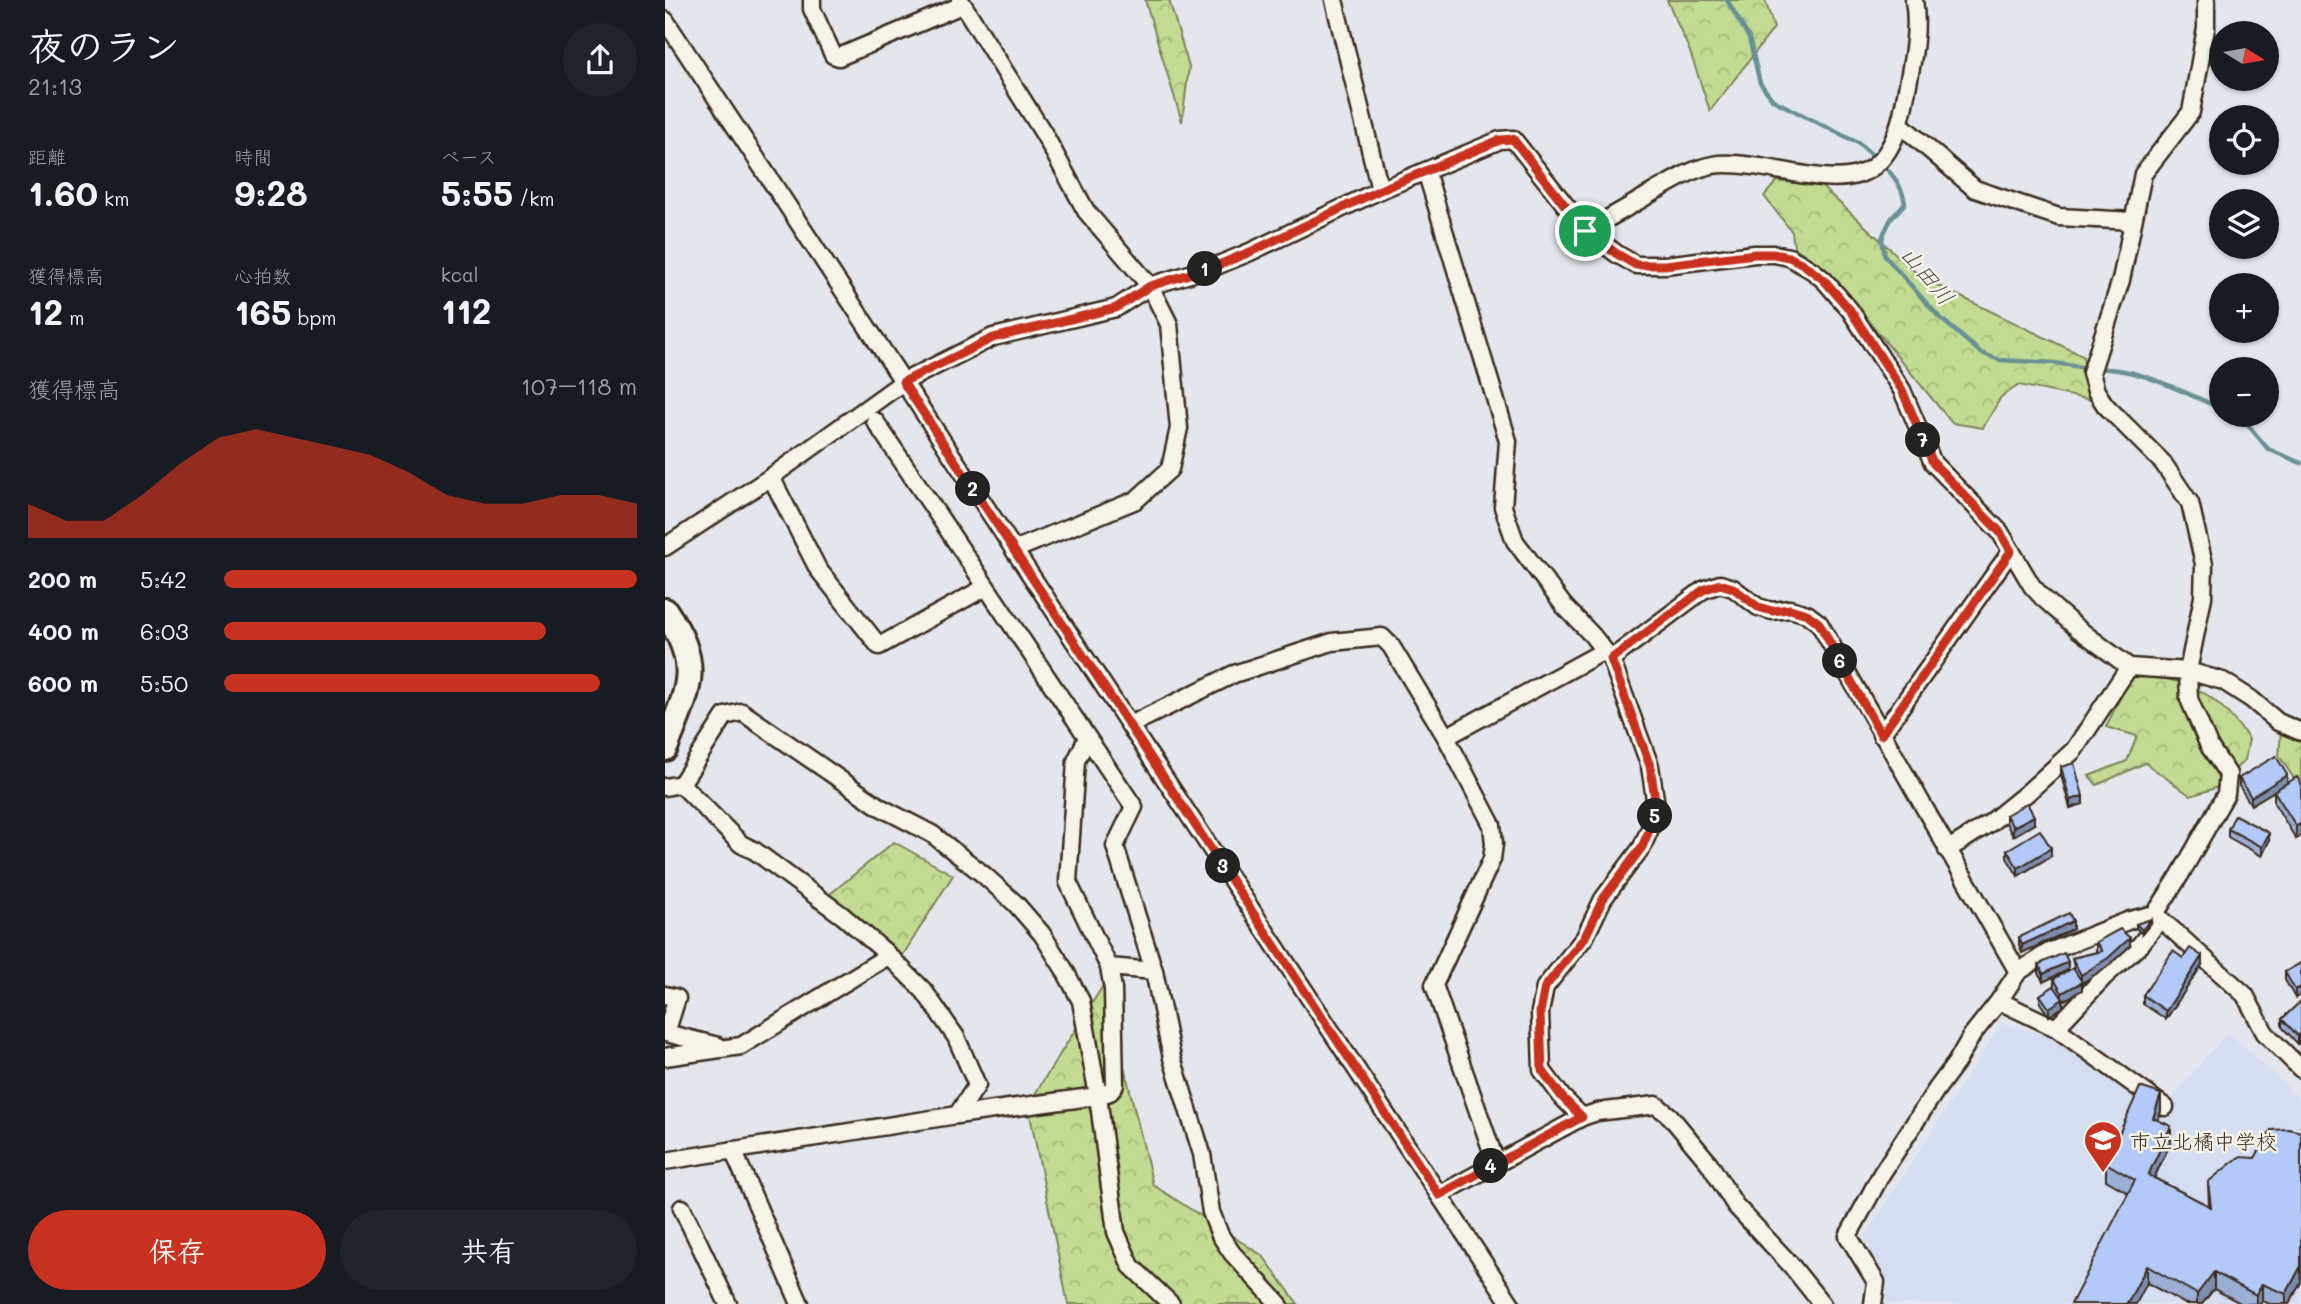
<!DOCTYPE html>
<html lang="ja">
<head>
<meta charset="utf-8">
<style>
	:root { --surface:#171b24; --page:#20242c; --text:#f1f3f6; --muted:#9ea1a6; --accent:#c8321e }
	body { margin:0; font-family:Mali,"Klee One",sans-serif; background:var(--page); color:var(--text); height:100vh; display:flex; flex-direction:column; font-size:26px; white-space:nowrap }
	* { box-sizing:border-box; margin:0 }
	p { font-size:23px; color:var(--muted) }
	.icon { flex:none; width:38px; height:38px; fill:none; stroke:currentColor; stroke-width:2; stroke-linecap:round; stroke-linejoin:round }
	.map { position:relative; flex:1; overflow:hidden }
	.drawer { display:flex; flex-direction:column; background:var(--surface); width:665px }
	.drawer>* { flex:none }
	.needle { width:46px; rotate:101deg }
	.controls { position:absolute; left:1544px; top:21px; display:grid; gap:14px }
	.controls a { display:grid; place-items:center; width:70px; height:70px; border-radius:50%; background:var(--surface); box-shadow:0 2px 5px #0004; font-size:35px }
	.pin { position:absolute; display:grid; place-items:center; width:60px; height:60px; color:#fff; margin:-30px; border:4px solid #fff; border-radius:50%; box-shadow:0 2px 7px #0007 }
	.km { position:absolute; width:35px; height:35px; margin:-18px; border-radius:50%; background:#222; color:#fff; font-size:19px; line-height:35px; text-align:center }
	.round { display:grid; place-items:center; flex:none; width:74px; height:74px; border-radius:37px; background:var(--page) }
	.overview { display:flex; align-items:center; justify-content:space-between; height:119px; padding:0 28px }
	h1 { font-size:38px; font-weight:700; line-height:52px }
	.metrics { display:grid; grid-template-columns:repeat(3,1fr); gap:10px; height:119px; padding:7px 28px }
	.metrics div { display:grid; align-content:center }
	.metrics b { font-size:35px; font-weight:700 }
	.metrics small { font-size:19px; font-weight:400 }
	.metrics p { font-size:19px }
	.chart { height:196px; padding:14px 28px }
	.chart p { display:flex; justify-content:space-between }
	.chart svg { width:100%; height:126px; margin-top:7px; fill:var(--accent); opacity:.7 }
	.cta { display:flex; gap:14px; margin-top:auto; padding:14px 28px }
	.cta a { flex:1; height:80px; border-radius:42px; background:var(--accent); color:#fff; font-size:28px; font-weight:700; line-height:80px; text-align:center }
	.cta a+a { background:var(--page); color:var(--text) }
	ul { padding:0 28px; list-style:none; font-size:23px }
	li { display:grid; grid-template-columns:112px 84px 1fr; align-items:center; height:52px }
	li i { height:18px; border-radius:9px; background:var(--accent) }
	main { display:flex; flex:1; min-height:0 }
	.map>svg:first-child { display:block }
	.built { fill:#d5def1 }
	.forest { fill:url(#forest-crowns); stroke:#7e8258; stroke-width:2 }
	.lines { fill:none; stroke-linecap:round; stroke-linejoin:round }
	.stream { stroke:#689095; stroke-width:4.5 }
	.minor-casing { stroke:#3b2a1e; stroke-width:21 }
	.primary-casing { stroke:#3b2a1e; stroke-width:30 }
	.minor { stroke:#f7f3e8; stroke-width:16 }
	.primary { stroke:#f7f3e8; stroke-width:24 }
	.wall { fill:#9aaed6; stroke:#3b2a1e; stroke-width:2 }
	.shaded-wall { fill:#7d8dae; stroke:#3b2a1e; stroke-width:2 }
	.building { fill:#b3caf9; stroke:#3b2a1e; stroke-width:2 }
	.route-casing { stroke:#fff; stroke-width:14 }
	.route { stroke:#c8321e; stroke-width:9 }
	.labels { text-anchor:middle; dominant-baseline:central; stroke-width:5; stroke-linejoin:round; paint-order:stroke }
	.poi-label { font-size:21px; fill:#3b2a1e; stroke:#f7f3e8; text-anchor:start }
	.water-label { font-size:23px; font-style:italic; fill:#4e5450; stroke:#f7f3e8 }
</style>
</head>
<body>
<main>
<section class="drawer">
<div class="overview"><div><h1>夜のラン</h1><p>21:13</p></div><a class="round"><svg class="icon" aria-label="share" viewBox="0 0 24 24"><path d="M12 15V3M7 8l5-5 5 5M5 13v7h14v-7"/></svg></a></div>
<div class="metrics">
<div><p>距離</p><b>1.60<small> km</small></b></div>
<div><p>時間</p><b>9:28</b></div>
<div><p>ペース</p><b>5:55<small> /km</small></b></div>
</div>
<div class="metrics">
<div><p>獲得標高</p><b>12<small> m</small></b></div>
<div><p>心拍数</p><b>165<small> bpm</small></b></div>
<div><p>kcal</p><b>112</b></div>
</div>
<div class="chart"><p><span>獲得標高</span>107–118 m</p>
<svg viewBox="0 0 160 44" preserveAspectRatio="none"><path d="M0 44V32L10 38L20 38L30 29L40 18L50 9L60 6L70 9L80 12L90 15L100 21L110 29L120 32L130 32L140 29L150 29L160 32V44z"/></svg>
</div>
<ul>
<li><b>200 m</b>5:42<i style="width:100%"></i></li>
<li><b>400 m</b>6:03<i style="width:78%"></i></li>
<li><b>600 m</b>5:50<i style="width:91%"></i></li>
</ul>
<div class="cta"><a>保存</a><a>共有</a></div>
</section>
<div class="map">
<svg width="1636" height="1304" viewBox="0 0 1636 1304">
	<defs>
		<pattern id="forest-crowns" width="20" height="18" patternUnits="userSpaceOnUse" patternTransform="scale(1.75)"><rect width="20" height="18" fill="#c1db92"/><path d="M2 6a3 3 0 1 1 6 0M12 15a3 3 0 1 1 6 0" fill="none" stroke="#a7bc7d"/></pattern>
	</defs>
	<rect width="100%" height="100%" fill="#e3e7ed"/>
	<filter id="ink" filterUnits="userSpaceOnUse"><feTurbulence type="fractalNoise" baseFrequency=".0143" numOctaves="2"/><feDisplacementMap in="SourceGraphic" scale="14" xChannelSelector="R" yChannelSelector="G"/><feConvolveMatrix kernelMatrix="1 2 1 2 8 2 1 2 1" color-interpolation-filters="sRGB"/></filter>
	<g filter="url(#ink)">
		<!-- built -->
		<path class="built" d="M 1336,1023 L 1386,1036 L 1403,1044 L 1496,1111 L 1563,1031 L 1636,1100 L 1636,1304 L 1219,1304 L 1222,1283 L 1199,1237 Z"/>
		<!-- forest -->
		<g class="forest">
			<path d="M 480,0 L 504,0 L 524,67 L 517,122 Z"/>
			<path d="M 1002,0 L 1100,0 L 1109,28 L 1045,111 L 1024,49 Z"/>
			<path d="M 1112,181 L 1156,186 L 1257,278 L 1418,356 L 1426,400 L 1354,385 L 1336,397 L 1318,428 L 1287,423 L 1160,268 L 1129,247 L 1127,232 L 1099,196 Z"/>
			<path d="M 1466,675 C 1526,679 1548,690 1584,739 L 1580,760 L 1550,788 L 1526,796 L 1480,763 L 1432,785 L 1424,776 L 1462,761 L 1472,736 L 1441,727 Z"/>
			<path d="M 1616,731 L 1636,740 L 1636,789 L 1614,756 Z"/>
			<path d="M 229,842 L 288,875 L 238,955 L 149,907 Z"/>
			<path d="M 439,984 L 488,1185 L 598,1256 L 633,1304 L 403,1304 L 363,1105 Z"/>
		</g>
		<g class="lines">
			<!-- stream -->
			<g class="stream">
				<path d="M 1062,0 L 1084,38 L 1095,83 L 1108,100 L 1195,144 L 1210,158"/>
				<path d="M 1217,164 C 1229,176 1237,186 1240,203 L 1226,219 L 1219,233 L 1217,239 L 1220,256 L 1273,316 L 1316,353 L 1335,360 L 1390,363 L 1422,368"/>
				<path d="M 1431,369 C 1472,366 1518,393 1556,408"/>
				<path d="M 1571,415 L 1579,420 L 1603,449 L 1636,463"/>
			</g>
			<defs>
				<g id="minor">
					<path d="M 147,0 L 147,9 L 168,55 L 174,57 L 297,5"/>
					<path d="M 295,0 L 379,134 L 421,211 L 485,286 L 504,324 L 514,428 L 505,469 L 471,500 L 349,550"/>
					<path d="M 669,0 L 715,190"/>
					<path d="M 0,20 L 846,1304"/>
					<path d="M 1235,124 L 1310,189 L 1394,217 L 1468,221"/>
					<path d="M 761,171 L 843,441 L 838,507 L 850,541 L 899,606 L 927,635 L 946,659 L 985,766 L 992,812 L 977,847 L 938,899 L 920,937 L 880,987 L 875,1012 L 877,1070 L 897,1097 L 917,1117 L 932,1112 L 991,1105 L 1005,1116 L 1044,1163 L 1070,1205 L 1125,1264 L 1157,1304"/>
					<path d="M 921,231 C 944,218 967,205 990,191 C 1009,181 1026,169 1048,165 C 1062,162 1080,165 1095,167 C 1168,179 1220,200 1239,105 C 1245,71 1255,34 1249,0"/>
					<path d="M 210,421 L 469,807 L 450,846 L 489,971"/>
					<path d="M 106,477 L 153,569 L 214,646 L 321,587"/>
					<path d="M 0,547 L 106,477 L 238,382 L 328,337 L 451,308 L 485,286 L 551,266 L 585,252 L 715,190 L 835,140 L 848,139 L 921,231 L 952,254 L 971,265 L 1000,265 L 1090,254 L 1109,254 L 1124,257 L 1148,271 L 1159,280 L 1185,310 L 1237,390 L 1268,463 L 1335,532 L 1367,586 L 1378,598 L 1412,628 L 1464,667 L 1523,671 L 1558,681 L 1586,699 L 1613,722 L 1636,732"/>
					<path d="M 946,659 L 1038,590 L 1055,584 L 1068,588 L 1093,607 L 1107,611 L 1125,609 L 1142,614 L 1154,623 L 1353,972"/>
					<path d="M 465,725 L 569,674 L 667,642 L 717,637 L 726,646 L 781,737 L 827,825 L 829,844 L 827,859 L 769,985 L 831,1163"/>
					<path d="M 1216,735 L 1346,551"/>
					<path d="M 781,737 L 939,651"/>
					<path d="M 422,738 L 411,761 L 403,882 L 444,967"/>
					<path d="M 16,784 L 60,716 L 77,712 L 215,807 L 267,834 L 319,875 L 351,904 L 377,934 L 399,969 L 416,1001 L 433,1096 L 451,1232 L 466,1266 L 506,1304"/>
					<path d="M 0,787 L 16,784 L 76,844 L 90,851 L 178,916 L 219,951 L 259,991 L 291,1037 L 312,1085 L 292,1115"/>
					<path d="M 1282,850 L 1325,823 L 1362,793 L 1409,750 L 1464,667"/>
					<path d="M 1490,914 L 1580,995 L 1600,1033 L 1636,1069"/>
					<path d="M 0,995 L 12,998 L 1,1033 L 53,1046"/>
					<path d="M 1334,1001 L 1391,1028 L 1500,1107"/>
					<path d="M 1391,1028 L 1439,977 L 1475,945 L 1495,919"/>
					<path d="M 0,1057 L 76,1046 L 223,956"/>
					<path d="M 68,1150 L 135,1304"/>
					<path d="M 0,1161 L 292,1115 L 433,1096 L 445,1092 L 450,1085 L 448,989 L 444,967 L 489,971 L 507,1058 L 537,1154 L 546,1212 L 555,1235 L 567,1253 L 614,1304"/>
					<path d="M 774,1195 L 917,1117"/>
					<path d="M 17,1208 L 63,1304"/>
					<path d="M 1208,1304 L 1211,1282 L 1183,1236 L 1217,1173 L 1271,1090 L 1291,1063 L 1307,1035 L 1334,1001 L 1353,972 L 1384,952 L 1465,920 L 1490,914 L 1515,875 L 1561,794 L 1563,774 L 1544,746 L 1524,699 L 1523,671 L 1538,597 L 1539,564 L 1525,503 L 1498,463 L 1440,405 L 1431,391 L 1426,373 L 1456,280 L 1478,174 L 1526,112 L 1541,28 L 1541,0"/>
				</g>
				<path id="primary" d="M 0,611 C 39,668 23,689 0,748"/>
			</defs>
			<!-- minor casing -->
			<use href="#minor" class="minor-casing"/>
			<!-- primary casing -->
			<use href="#primary" class="primary-casing"/>
			<!-- minor -->
			<use href="#minor" class="minor"/>
			<!-- primary -->
			<use href="#primary" class="primary"/>
		</g>
		<!-- wall -->
		<g class="wall">
			<path d="M 1396,767 L 1418,804 L 1405,808 L 1396,775 Z"/>
			<path d="M 1574,778 L 1636,784 L 1636,836 L 1631,839 L 1609,803 L 1609,791 L 1586,805 L 1574,786 Z"/>
			<path d="M 1341,815 L 1369,824 L 1348,836 L 1341,823 Z"/>
			<path d="M 1563,829 L 1604,841 L 1597,856 L 1563,837 Z"/>
			<path d="M 1342,850 L 1386,856 L 1353,876 L 1342,858 Z"/>
			<path d="M 1486,923 L 1477,934 L 1471,928 L 1471,924 Z"/>
			<path d="M 1408,929 L 1357,953 L 1354,945 L 1354,937 Z"/>
			<path d="M 1431,942 L 1465,946 L 1443,966 L 1417,983 L 1417,990 L 1398,1001 L 1398,1007 L 1384,1016 L 1375,1003 L 1375,995 L 1389,986 L 1389,979 L 1409,968 L 1407,958 L 1432,952 L 1431,951 Z"/>
			<path d="M 1518,958 L 1537,965 L 1501,1019 L 1478,1004 L 1478,995 Z"/>
			<path d="M 1636,963 L 1630,998 L 1620,980 L 1620,972 Z"/>
			<path d="M 1374,964 L 1403,970 L 1378,982 L 1374,973 Z"/>
			<path d="M 1636,1001 L 1636,1042 L 1633,1044 L 1617,1027 L 1617,1019 Z"/>
			<path d="M 1496,1111 L 1493,1120 L 1506,1142 L 1489,1178 L 1544,1206 L 1543,1182 L 1590,1158 L 1636,1132 L 1636,1282 L 1624,1304 L 1605,1304 L 1597,1301 L 1595,1304 L 1577,1304 L 1549,1289 L 1537,1304 L 1520,1304 L 1482,1283 L 1463,1193 L 1441,1180 L 1441,1163 Z"/>
		</g>
		<!-- shaded-wall -->
		<g class="shaded-wall">
			<path d="M 1622,775 L 1622,783 L 1586,805 L 1586,797 Z"/>
			<path d="M 1418,796 L 1418,804 L 1405,808 L 1405,800 Z"/>
			<path d="M 1369,816 L 1369,824 L 1348,836 L 1348,827 Z"/>
			<path d="M 1636,824 L 1636,836 L 1631,839 L 1631,826 Z"/>
			<path d="M 1604,833 L 1604,841 L 1597,856 L 1597,847 Z"/>
			<path d="M 1386,848 L 1386,856 L 1353,876 L 1353,868 Z"/>
			<path d="M 1486,919 L 1486,923 L 1477,934 L 1477,930 Z"/>
			<path d="M 1408,921 L 1408,929 L 1357,953 L 1357,945 Z"/>
			<path d="M 1465,938 L 1465,946 L 1443,966 L 1417,983 L 1417,990 L 1398,1001 L 1398,1007 L 1384,1016 L 1384,1008 L 1397,999 L 1397,993 L 1416,983 L 1416,975 Z"/>
			<path d="M 1537,956 L 1537,965 L 1501,1019 L 1501,1011 Z"/>
			<path d="M 1403,962 L 1403,970 L 1378,982 L 1378,974 Z"/>
			<path d="M 1636,987 L 1636,995 L 1630,998 L 1630,990 Z"/>
			<path d="M 1636,1033 L 1636,1042 L 1633,1044 L 1633,1036 Z"/>
			<path d="M 1496,1094 L 1496,1111 L 1488,1134 L 1488,1118 Z"/>
			<path d="M 1506,1126 L 1506,1142 L 1483,1191 L 1483,1175 Z"/>
			<path d="M 1482,1266 L 1482,1283 L 1471,1304 L 1462,1304 Z"/>
			<path d="M 1636,1266 L 1636,1282 L 1624,1304 L 1621,1304 L 1621,1294 Z"/>
			<path d="M 1549,1272 L 1549,1289 L 1537,1304 L 1532,1304 L 1532,1294 Z"/>
			<path d="M 1597,1284 L 1597,1301 L 1595,1304 L 1591,1304 L 1591,1295 Z"/>
		</g>
		<!-- building -->
		<g class="building">
			<path d="M 1611,756 L 1622,775 L 1586,797 L 1574,778 Z"/>
			<path d="M 1409,763 L 1418,796 L 1405,800 L 1396,767 Z"/>
			<path d="M 1632,777 L 1636,784 L 1636,824 L 1631,826 L 1609,791 Z"/>
			<path d="M 1362,803 L 1369,816 L 1348,827 L 1341,815 Z"/>
			<path d="M 1570,815 L 1604,833 L 1597,847 L 1563,829 Z"/>
			<path d="M 1375,830 L 1386,848 L 1353,868 L 1342,850 Z"/>
			<path d="M 1404,913 L 1408,921 L 1357,945 L 1354,937 Z"/>
			<path d="M 1486,919 L 1477,930 L 1471,924 Z"/>
			<path d="M 1455,929 L 1465,938 L 1443,958 L 1416,975 L 1407,958 L 1437,951 L 1431,942 Z"/>
			<path d="M 1525,948 L 1537,956 L 1501,1011 L 1478,995 L 1508,951 L 1518,958 Z"/>
			<path d="M 1399,953 L 1403,962 L 1378,974 L 1374,964 Z"/>
			<path d="M 1636,963 L 1636,987 L 1630,990 L 1620,972 Z"/>
			<path d="M 1408,968 L 1417,982 L 1397,993 L 1389,979 Z"/>
			<path d="M 1389,986 L 1398,999 L 1384,1008 L 1375,995 Z"/>
			<path d="M 1636,1001 L 1636,1033 L 1633,1036 L 1617,1019 Z"/>
			<path d="M 1475,1087 L 1496,1094 L 1488,1118 L 1506,1126 L 1483,1175 L 1546,1207 L 1543,1182 L 1574,1157 L 1590,1158 L 1606,1130 L 1624,1129 L 1636,1132 L 1636,1266 L 1621,1294 L 1597,1284 L 1591,1295 L 1549,1272 L 1532,1294 L 1482,1266 L 1462,1304 L 1406,1304 L 1470,1180 L 1441,1163 Z"/>
		</g>
	</g>
	<g class="lines" filter="url(#ink)">
		<defs>
			<path id="route" d="M 848,139 L 920,231 L 952,254 L 971,265 L 1000,265 L 1090,254 L 1109,254 L 1124,257 L 1138,264 L 1159,280 L 1185,310 L 1237,390 L 1268,463 L 1335,532 L 1346,551 L 1216,735 L 1154,623 L 1142,614 L 1125,609 L 1107,611 L 1093,607 L 1068,588 L 1055,584 L 1038,590 L 946,659 L 985,766 L 992,812 L 977,847 L 938,899 L 920,937 L 880,987 L 875,1012 L 877,1070 L 897,1097 L 917,1117 L 774,1195 L 238,382 L 328,338 L 451,308 L 485,286 L 551,266 L 585,252 L 715,190 L 835,140 Z"/>
		</defs>
		<!-- route casing -->
		<use href="#route" class="route-casing"/>
		<!-- route -->
		<use href="#route" class="route"/>
	</g>
	<!-- icons -->
	<defs>
		<symbol id="school-pin" viewBox="-11 -11 22 30"><path d="M0 17L-7.5 6A9.5 9.5 0 1 1 7.5 6Z" fill="#c8321e" stroke="#f7f3e8"/><path d="M0-5L7-2L0 1L-7-2ZM-4 1L0 2.5L4 1V4Q0 6-4 4Z" fill="#fff"/></symbol>
	</defs>
	<g fill-rule="evenodd">
		<use href="#school-pin" x="1416" y="1118" width="44" height="60"/>
	</g>
	<g class="labels">
		<!-- poi labels -->
		<g class="poi-label">
			<text x="1465" y="1140">市立北橘中学校</text>
		</g>
		<!-- water labels -->
		<g class="water-label">
			<text transform="translate(1263 275) rotate(50)">山田川</text>
		</g>
	</g>
</svg>
<div class="controls">
<a><svg class="needle" viewBox="-14 -14 28 28"><path d="M0-13l5 13h-10z" fill="#e53935"/><path d="M0 13l5-13h-10z" fill="#9ea1a6"/></svg></a>
<a><svg class="icon" aria-label="locate" viewBox="0 0 24 24"><circle cx="12" cy="12" r="6"/><path d="M12 2v4M12 18v4M2 12h4M18 12h4"/></svg></a>
<a><svg class="icon" aria-label="layers" viewBox="0 0 24 24"><path d="M12 4l9 5-9 5-9-5zM3 14l9 5 9-5"/></svg></a>
<a>+</a>
<a>−</a>
</div>
<div class="pin" style="left:920px;top:231px;background:#1e9e55"><svg class="icon" aria-label="arrive" viewBox="0 0 24 24"><path d="M6 21V4h12l-3 4 3 4H6"/></svg></div>
<b class="km" style="left:540px;top:269px">1</b>
<b class="km" style="left:308px;top:489px">2</b>
<b class="km" style="left:558px;top:866px">3</b>
<b class="km" style="left:826px;top:1166px">4</b>
<b class="km" style="left:990px;top:816px">5</b>
<b class="km" style="left:1175px;top:661px">6</b>
<b class="km" style="left:1258px;top:440px">7</b>
</div>
</main>
</body>
</html>
